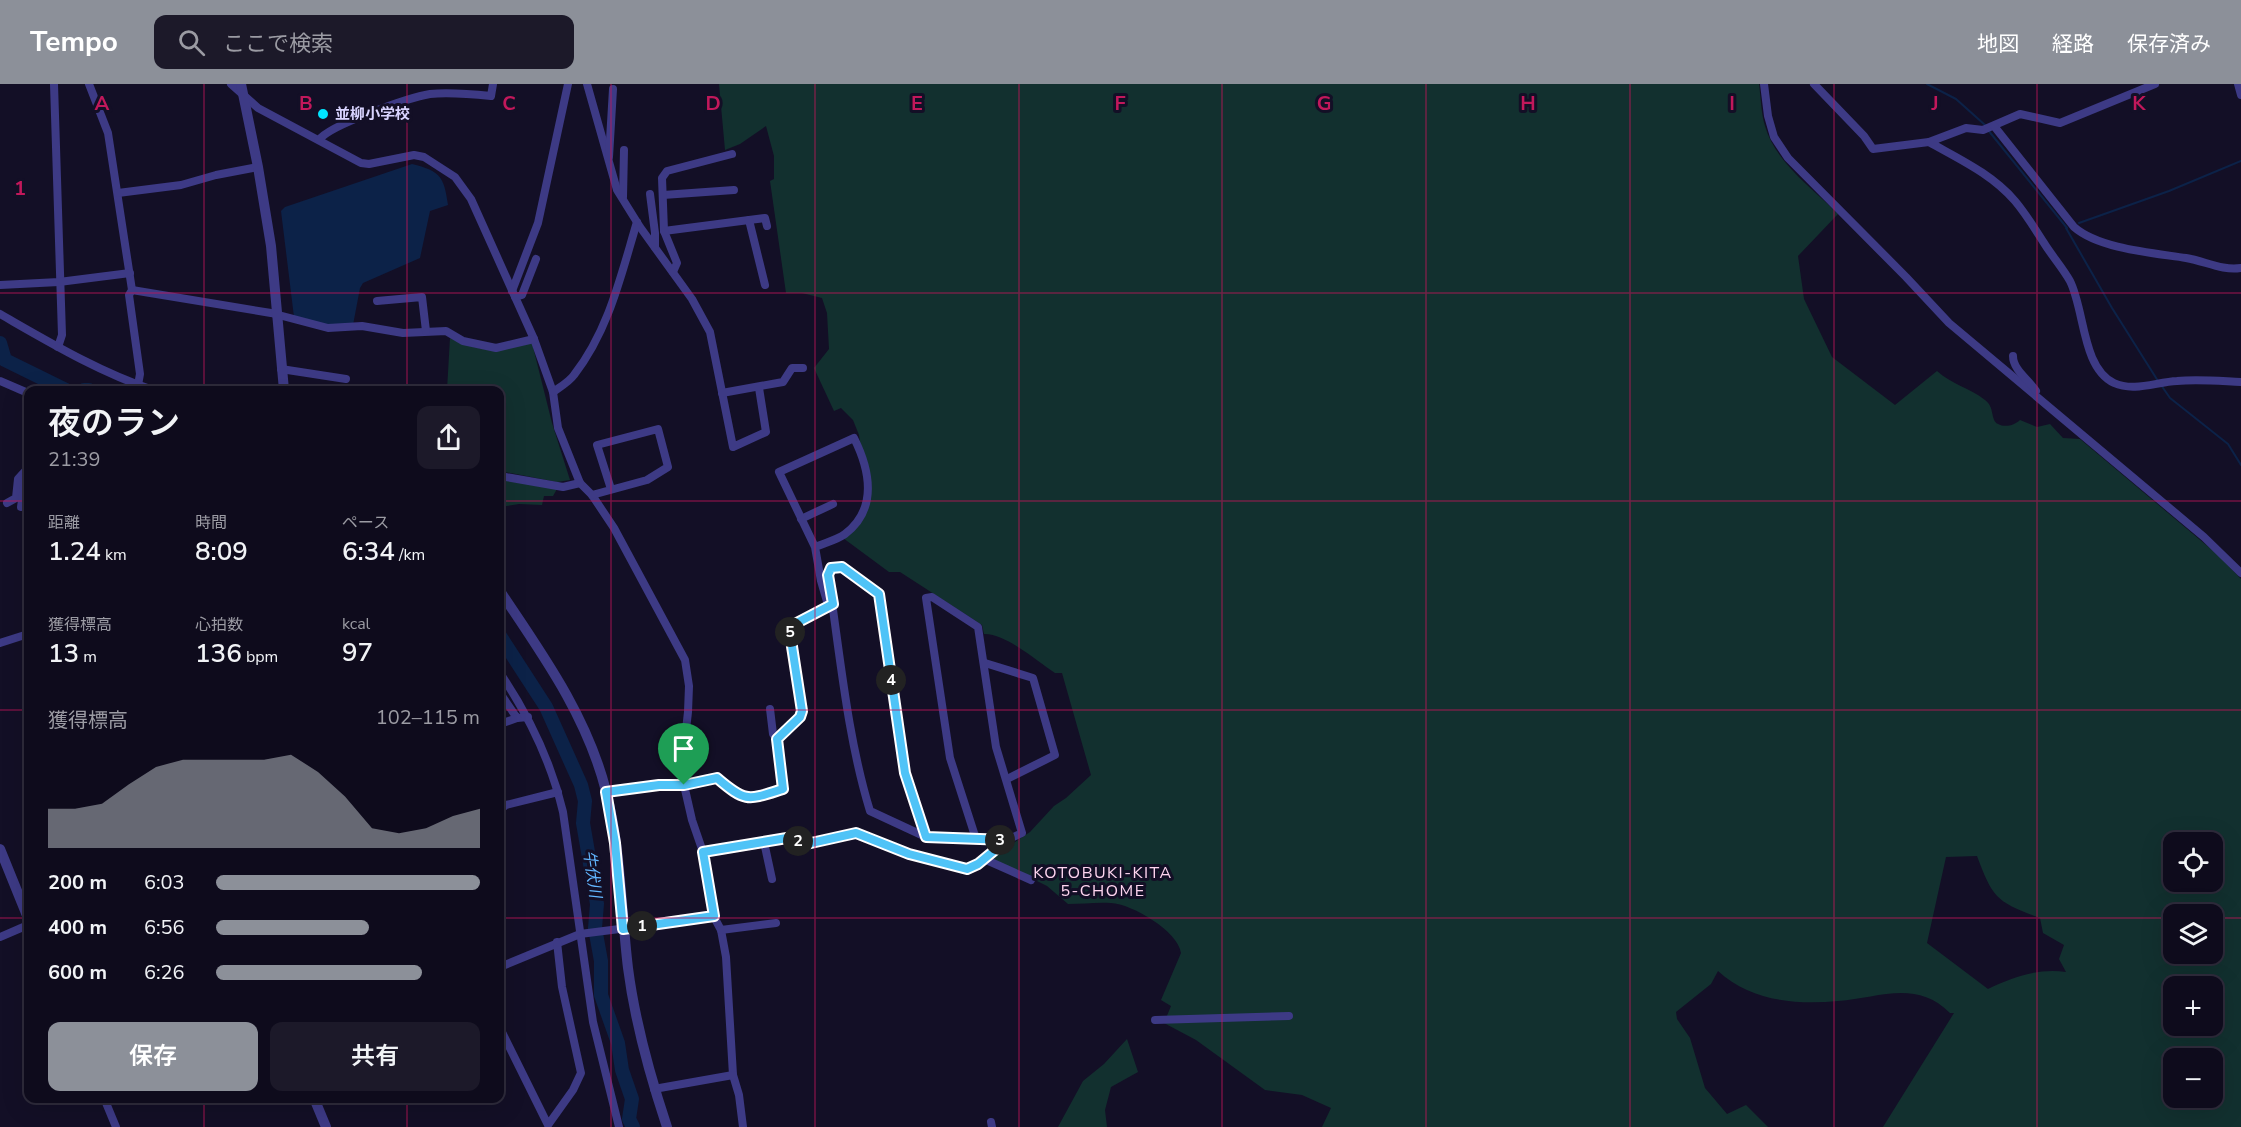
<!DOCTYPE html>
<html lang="ja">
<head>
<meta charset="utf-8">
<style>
	:root { --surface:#0e0b1c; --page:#1c1929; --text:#f1f3f6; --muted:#9b9ba3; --line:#2e2b3b; --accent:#8c9099 }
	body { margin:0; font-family:"Nunito Sans","Noto Sans JP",sans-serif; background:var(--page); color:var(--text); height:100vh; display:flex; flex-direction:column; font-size:22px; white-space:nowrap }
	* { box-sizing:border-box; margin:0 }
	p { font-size:20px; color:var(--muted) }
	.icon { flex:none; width:33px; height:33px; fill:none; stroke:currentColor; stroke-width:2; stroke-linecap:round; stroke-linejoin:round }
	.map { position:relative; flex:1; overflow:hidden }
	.sheet { position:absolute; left:24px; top:302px; width:480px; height:717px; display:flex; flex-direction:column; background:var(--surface); border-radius:12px; box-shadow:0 6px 24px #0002,0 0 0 2px var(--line) }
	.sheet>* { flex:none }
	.tools { position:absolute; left:2163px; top:748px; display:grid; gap:12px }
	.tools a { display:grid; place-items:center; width:60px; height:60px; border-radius:12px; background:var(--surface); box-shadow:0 6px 24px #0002,0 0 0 2px var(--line); font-size:30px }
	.pin { position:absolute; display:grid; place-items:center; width:51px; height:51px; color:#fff; margin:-62px -26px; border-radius:50% 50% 50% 0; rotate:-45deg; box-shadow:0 0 6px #0007 }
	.pin .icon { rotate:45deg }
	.km { position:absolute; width:30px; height:30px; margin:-15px; border-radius:50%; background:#222; color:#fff; font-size:16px; line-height:30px; text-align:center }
	.round { display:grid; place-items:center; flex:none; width:63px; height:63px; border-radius:12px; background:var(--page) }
	.summary { display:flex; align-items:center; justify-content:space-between; height:102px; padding:0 24px }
	h1 { font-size:33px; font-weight:600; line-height:45px }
	.figures { display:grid; grid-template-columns:repeat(3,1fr); gap:9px; height:102px; padding:6px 24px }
	.figures div { display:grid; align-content:center }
	.figures b { font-size:26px; font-weight:600 }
	.figures small { font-size:16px; font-weight:400 }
	.figures p { font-size:16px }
	.chart { height:168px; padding:12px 24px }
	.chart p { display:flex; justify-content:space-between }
	.chart svg { width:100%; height:108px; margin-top:6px; fill:var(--accent); opacity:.7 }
	.button { display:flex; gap:12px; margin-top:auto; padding:12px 24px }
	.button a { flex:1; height:69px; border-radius:12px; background:var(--accent); color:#fff; font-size:24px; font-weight:600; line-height:69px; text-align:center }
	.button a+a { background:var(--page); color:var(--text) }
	ul { padding:0 24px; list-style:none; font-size:20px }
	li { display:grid; grid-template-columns:96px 72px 1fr; align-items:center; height:45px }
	li i { height:15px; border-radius:8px; background:var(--accent) }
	header { display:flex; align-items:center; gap:36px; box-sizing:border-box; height:84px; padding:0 30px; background:var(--accent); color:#fff }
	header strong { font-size:28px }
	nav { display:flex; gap:33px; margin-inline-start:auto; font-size:21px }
	.search { width:420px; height:54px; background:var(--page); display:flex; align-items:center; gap:15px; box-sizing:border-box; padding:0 21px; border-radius:12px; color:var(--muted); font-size:22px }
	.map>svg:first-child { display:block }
	.green { fill:#12302f; fill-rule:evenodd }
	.water { fill:#0c2248 }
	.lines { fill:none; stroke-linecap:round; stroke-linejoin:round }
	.stream { stroke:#0c2248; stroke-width:2 }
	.river { stroke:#0c2248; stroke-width:14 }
	.minor { stroke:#3d3a85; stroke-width:8 }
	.tertiary { stroke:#3d3a85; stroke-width:10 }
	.route-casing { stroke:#fff; stroke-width:12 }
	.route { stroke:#4fc3f7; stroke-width:8 }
	.grid { fill:none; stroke:#c2185b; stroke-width:1.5; stroke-opacity:0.55 }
	.poi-dot { fill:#00e5ff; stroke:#130f26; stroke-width:2 }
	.labels { text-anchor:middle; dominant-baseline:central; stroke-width:6; stroke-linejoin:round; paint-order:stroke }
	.poi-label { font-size:15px; font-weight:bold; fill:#d9d4ff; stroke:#130f26; text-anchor:start }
	.neighbourhood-label { font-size:16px; letter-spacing:1.5px; fill:#ffd6f0; stroke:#130f26 }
	.water-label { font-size:16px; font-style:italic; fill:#62b6ff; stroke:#130f26 }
	.grid-label { font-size:20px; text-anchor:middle; font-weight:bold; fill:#c2185b; stroke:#130f26; stroke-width:6; stroke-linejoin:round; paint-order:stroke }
</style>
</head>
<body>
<header>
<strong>Tempo</strong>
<div class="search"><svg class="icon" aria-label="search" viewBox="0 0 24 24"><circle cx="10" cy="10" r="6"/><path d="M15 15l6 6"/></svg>ここで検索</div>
<nav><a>地図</a><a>経路</a><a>保存済み</a></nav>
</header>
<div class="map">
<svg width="2241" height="1043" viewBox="0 0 2241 1043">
	<rect width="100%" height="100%" fill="#130f26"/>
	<!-- green -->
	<g class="green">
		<path d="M 719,0 L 1759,0 C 1761,14 1761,29 1765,42 C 1775,78 1812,104 1838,130 L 1798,172 L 1804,215 L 1832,273 L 1895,321 L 1937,287 C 1951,300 1970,304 1985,316 C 1995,323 1990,336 1998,340 C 2005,344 2015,341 2020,336 L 2037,343 L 2050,340 L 2063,354 L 2080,355 L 2218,471 L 2241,495 L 2241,1043 L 1883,1043 L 1954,929 L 1950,929 C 1916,895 1879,914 1838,917 C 1796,921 1750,917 1718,887 L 1711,900 L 1676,928 L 1677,935 L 1690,954 L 1705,1004 L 1727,1030 L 1746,1021 L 1768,1043 L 1322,1043 L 1331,1024 L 1302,1011 L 1265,1006 L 1196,956 L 1164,939 L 1171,922 L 1161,916 L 1181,869 C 1178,847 1132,820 1111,819 C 1097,818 1082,820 1068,820 L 1047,802 L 991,774 L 1030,748 L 1054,722 L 1066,714 L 1091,691 L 1062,589 L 1055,589 C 1037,577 1005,549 984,550 L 982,541 L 900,488 L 889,488 L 843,454 L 869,416 L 859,351 L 853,336 L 841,324 L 834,327 L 814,284 L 829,265 L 827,229 L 822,214 L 802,209 L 786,209 L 770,97 L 774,95 L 774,72 L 766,42 L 740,60 L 725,66 ZM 2174,759 L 2212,759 L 2212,798 L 2174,798 ZM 1977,772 C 1993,815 1997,818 2040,834 L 2043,849 L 2064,861 L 2059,875 L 2066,888 C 2038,884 2013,893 1988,905 L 1927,859 L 1946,773 ZM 2174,831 L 2212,831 L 2212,870 L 2174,870 ZM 2174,903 L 2212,903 L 2212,942 L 2174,942 ZM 2174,975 L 2212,975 L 2212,1014 L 2174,1014 Z"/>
		<path d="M 450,254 C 485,270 495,267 532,259 L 552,339 L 570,396 L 557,398 L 500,387 L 500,306 L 447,306 Z"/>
		<path d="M 500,395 L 557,405 L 553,412 L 544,412 L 542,421 L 519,420 L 500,423 Z"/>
		<path d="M 1127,955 L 1138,988 L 1111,1003 L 1105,1026 L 1107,1043 L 1058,1043 L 1083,997 L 1104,980 Z"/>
	</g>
	<!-- water -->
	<path class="water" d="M 412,80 C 440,87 444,92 448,121 L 430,127 L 420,174 L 363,199 L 360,204 L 353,241 L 329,241 L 294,233 L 281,127 L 285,123 Z"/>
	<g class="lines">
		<!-- stream -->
		<g class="stream">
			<path d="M 1927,0 L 1956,15 L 1985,41"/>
			<path d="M 1988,46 L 2067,144"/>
			<path d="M 2079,139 L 2169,107 L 2241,77"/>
			<path d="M 2066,144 L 2112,224 L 2158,297"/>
			<path d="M 2161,301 L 2170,314 L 2228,360 L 2241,381"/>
		</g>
		<!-- river -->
		<g class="river">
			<path d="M 0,259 L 5,276 L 66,306"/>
			<path d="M 84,306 L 89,306"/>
			<path d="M 500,552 L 546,623 L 581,701 L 585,717 L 583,739 L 597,820 L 595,844 L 601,877 L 601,911 L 618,959 L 622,986 L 632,1015 L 629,1035 L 633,1043"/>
		</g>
		<!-- minor -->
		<g class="minor">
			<path d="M 54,0 L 62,251 L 58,263"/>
			<path d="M 89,0 L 108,49 L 132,206 L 129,211 L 140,290 L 138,301"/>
			<path d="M 231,0 L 258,24 L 361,79 L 369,80 L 414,71 L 424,73 L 455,93 L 471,115 L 534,255 L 553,308 L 558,344 L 580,399 L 592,411 L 614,444 L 685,576 L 689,602 L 688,628 L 682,681 L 684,701 L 692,736 L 703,768 L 714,833 L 721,846 L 726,873 L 733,991 L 739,1011 L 743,1043"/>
			<path d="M 587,0 L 617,106 L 640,143 L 692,215 L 710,248 L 733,363 L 766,348 L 759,304"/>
			<path d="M 1764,0 L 1768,32 L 1774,53 L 1788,74 L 1906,193 L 1949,239 L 2204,453 L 2241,489"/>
			<path d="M 1814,0 L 1864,52 L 1873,65 L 1929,58"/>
			<path d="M 2155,0 L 2060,39 L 2020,30 L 1983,46 L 1966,44 L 1929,58 C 1959,75 1992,90 2015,117 C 2026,130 2035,145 2044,159 C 2052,172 2062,183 2070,197 C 2085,227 2082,284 2114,299 C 2134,308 2156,298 2177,297 C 2198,295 2219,297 2241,298"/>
			<path d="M 2238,0 L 2241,11"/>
			<path d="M 1994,42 L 2074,143 C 2099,165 2154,169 2186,174 C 2205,177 2222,187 2241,184"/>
			<path d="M 319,56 C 329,41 411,13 430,10 C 451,8 471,10 491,12 L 493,0"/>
			<path d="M 609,73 L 613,5"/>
			<path d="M 118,109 L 181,101 L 216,91 L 258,83"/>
			<path d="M 650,110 L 655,149 L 655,163"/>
			<path d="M 663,111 L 734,106"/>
			<path d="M 623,113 L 624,66"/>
			<path d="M 749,136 L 765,134 L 767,142"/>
			<path d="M 664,147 L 749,136 L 765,201"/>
			<path d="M 673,188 L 677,179 L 664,147 L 662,94 L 667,87 L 732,70"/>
			<path d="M 0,201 L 59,198 L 130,189"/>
			<path d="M 132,206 L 271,229 L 328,244 L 362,242 L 403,249 L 446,247 L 463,257 L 496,264 L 534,255"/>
			<path d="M 512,207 L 538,139 L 568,0"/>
			<path d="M 515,213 L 522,211 L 536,175"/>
			<path d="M 377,217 L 422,213 L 426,247"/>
			<path d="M 0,230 C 49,258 99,288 153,306"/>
			<path d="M 2013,272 C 2013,286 2029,296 2036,307"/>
			<path d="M 281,285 L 346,295"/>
			<path d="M 0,297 L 28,309"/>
			<path d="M 553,308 C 560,303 569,298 574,291 C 609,246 621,191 637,138"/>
			<path d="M 722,309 L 783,298 L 792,284 L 803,284"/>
			<path d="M 500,392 L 563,403 L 580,399"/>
			<path d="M 592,411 L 647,396 L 668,383 L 658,345 L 597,361 L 611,405"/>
			<path d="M 7,419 L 16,414 L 18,395 L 28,384"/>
			<path d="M 21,423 L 26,388"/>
			<path d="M 801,435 L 833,420"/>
			<path d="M 815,463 C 824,459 837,456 845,450 C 878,425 870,386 854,354 L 779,388 L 815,463 L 821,497 L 828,521"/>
			<path d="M 0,559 L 28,550"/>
			<path d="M 985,579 L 1033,594 L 1055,671 L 1007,695"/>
			<path d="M 500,589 C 529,632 551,677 563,728 L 593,938 L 619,1043"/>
			<path d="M 500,609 L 517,634 L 528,633"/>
			<path d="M 770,625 L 773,650 L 777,655"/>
			<path d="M 500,640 L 517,634"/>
			<path d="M 606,708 C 644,703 681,702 717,694 C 746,719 748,716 783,705 L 777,655 L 800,633 L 802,627 L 789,543 L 833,520"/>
			<path d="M 500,726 L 506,721 L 558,708"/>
			<path d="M 926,753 L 905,689 L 878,510 L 842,483 L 831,484 L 828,491 C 840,569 847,652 870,727 L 926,753 L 1007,756 L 1022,749 L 996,663 L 978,543 L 932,513 L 926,514 L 950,674 L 976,755"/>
			<path d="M 764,758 L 772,795"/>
			<path d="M 703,768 L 793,753 L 802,761 L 856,749 L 909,770 L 967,785 L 978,780 L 1007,756"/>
			<path d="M 984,775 L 1031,796"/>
			<path d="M 721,846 L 776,839"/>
			<path d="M 0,853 L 28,841"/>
			<path d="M 500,883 L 580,850 L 714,833"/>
			<path d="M 1155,936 L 1289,932"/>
			<path d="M 500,944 L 548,1041 L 573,1006 L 581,989 L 562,903 L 557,858"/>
			<path d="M 654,1005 L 733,991"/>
			<path d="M 104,1014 L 116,1043"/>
			<path d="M 991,1038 L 992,1043"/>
		</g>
		<!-- tertiary -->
		<g class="tertiary">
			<path d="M 241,0 L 258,83 L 271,162 L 284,306"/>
			<path d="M 500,507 C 543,571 587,632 606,707 C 621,764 621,826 628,884 C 635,938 650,992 667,1043"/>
			<path d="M 0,765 L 28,834"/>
			<path d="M 314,1014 L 326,1043"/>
		</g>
	</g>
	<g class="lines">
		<defs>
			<path id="route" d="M 842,483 L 879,510 L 905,689 L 926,753 L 1007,756 L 978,780 L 967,785 L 909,770 L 856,749 L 802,761 L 793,753 L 703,768 L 714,832 L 623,845 L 615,759 L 606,708 L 659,701 L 684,701 L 717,694 C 746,719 748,716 783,705 L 777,655 L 800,633 L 802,627 L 789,543 L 833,520 L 828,491 L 831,484 Z"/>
		</defs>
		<!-- route casing -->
		<use href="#route" class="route-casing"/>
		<!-- route -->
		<use href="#route" class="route"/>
	</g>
	<!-- grid -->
	<path class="grid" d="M 204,0 L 204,306M 407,0 L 407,306M 611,0 L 611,1043M 815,0 L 815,1043M 1019,0 L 1019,1043M 1222,0 L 1222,1043M 1426,0 L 1426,1043M 1630,0 L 1630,1043M 1834,0 L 1834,1043M 2037,0 L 2037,1043M 0,209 L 2241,209M 0,417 L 28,417M 500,417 L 2241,417M 0,626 L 28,626M 500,626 L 2241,626M 0,834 L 28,834M 500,834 L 2174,834M 2212,834 L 2241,834M 204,1014 L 204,1043M 407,1014 L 407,1043"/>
	<!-- markers -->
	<circle class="poi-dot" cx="323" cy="30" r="6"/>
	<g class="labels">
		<!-- poi labels -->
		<g class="poi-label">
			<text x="335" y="30">並柳小学校</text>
		</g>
		<!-- neighbourhood labels -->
		<g class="neighbourhood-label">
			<text x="1103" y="789">KOTOBUKI-KITA<tspan x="1103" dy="18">5-CHOME</tspan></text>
		</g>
		<!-- water labels -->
		<g class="water-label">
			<text transform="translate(592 790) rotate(82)">牛伏川</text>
		</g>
	</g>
	<g class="grid-label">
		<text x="102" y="26">A</text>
		<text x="306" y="26">B</text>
		<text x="509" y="26">C</text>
		<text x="713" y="26">D</text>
		<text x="917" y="26">E</text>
		<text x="1120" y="26">F</text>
		<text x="1324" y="26">G</text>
		<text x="1528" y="26">H</text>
		<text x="1732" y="26">I</text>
		<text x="1935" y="26">J</text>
		<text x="2139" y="26">K</text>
		<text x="20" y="111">1</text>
	</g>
</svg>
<div class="tools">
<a><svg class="icon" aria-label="locate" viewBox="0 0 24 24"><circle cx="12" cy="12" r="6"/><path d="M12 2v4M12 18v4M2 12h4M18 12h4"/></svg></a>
<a><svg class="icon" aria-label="layers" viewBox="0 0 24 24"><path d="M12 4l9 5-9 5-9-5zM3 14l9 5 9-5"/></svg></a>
<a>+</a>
<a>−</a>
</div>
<div class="pin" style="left:684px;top:701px;background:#1e9e55"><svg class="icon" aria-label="arrive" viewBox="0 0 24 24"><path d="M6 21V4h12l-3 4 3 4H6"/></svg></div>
<b class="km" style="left:642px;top:842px">1</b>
<b class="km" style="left:798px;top:757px">2</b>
<b class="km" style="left:1000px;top:756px">3</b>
<b class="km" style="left:891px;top:596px">4</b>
<b class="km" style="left:790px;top:548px">5</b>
<section class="sheet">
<div class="summary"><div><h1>夜のラン</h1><p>21:39</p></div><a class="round"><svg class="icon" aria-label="share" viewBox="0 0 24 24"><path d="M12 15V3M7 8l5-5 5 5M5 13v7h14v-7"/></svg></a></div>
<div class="figures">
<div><p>距離</p><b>1.24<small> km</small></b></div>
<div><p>時間</p><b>8:09</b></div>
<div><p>ペース</p><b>6:34<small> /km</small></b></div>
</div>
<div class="figures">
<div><p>獲得標高</p><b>13<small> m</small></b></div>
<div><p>心拍数</p><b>136<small> bpm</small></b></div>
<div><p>kcal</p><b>97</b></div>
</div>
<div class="chart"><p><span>獲得標高</span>102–115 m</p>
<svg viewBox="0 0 160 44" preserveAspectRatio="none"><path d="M0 44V28L10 28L20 26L30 18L40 11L50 8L60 8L70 8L80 8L90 6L100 13L110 23L120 36L130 38L140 36L150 31L160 28V44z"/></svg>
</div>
<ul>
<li><b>200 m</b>6:03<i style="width:100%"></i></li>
<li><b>400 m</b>6:56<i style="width:58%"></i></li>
<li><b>600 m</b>6:26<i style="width:78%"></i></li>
</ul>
<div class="button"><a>保存</a><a>共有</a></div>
</section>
</div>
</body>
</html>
